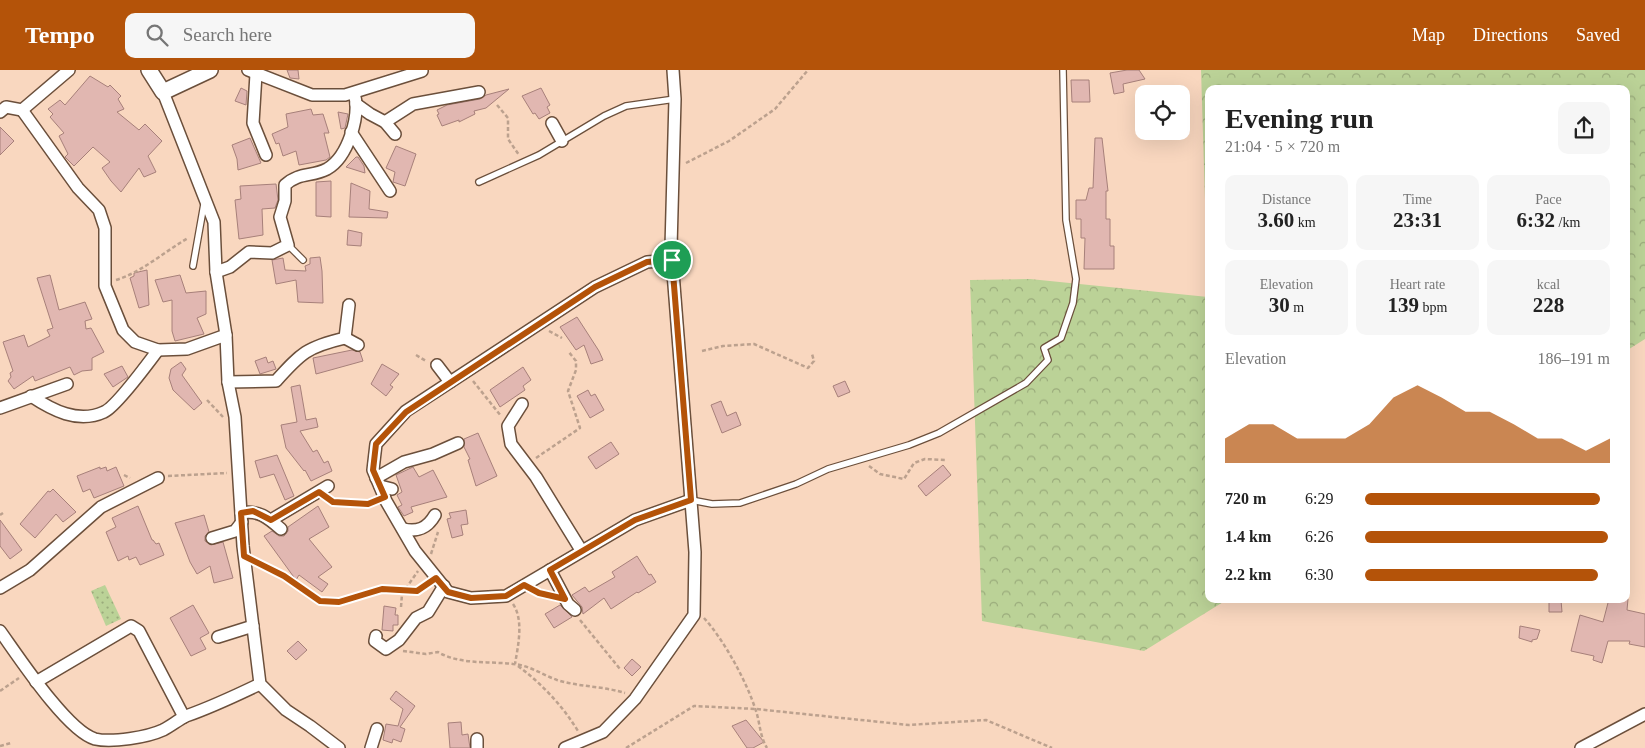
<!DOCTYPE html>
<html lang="en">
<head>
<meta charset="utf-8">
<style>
	:root { --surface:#fff; --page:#f6f6f6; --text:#222; --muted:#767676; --accent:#b45309 }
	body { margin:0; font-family:"Times New Roman",serif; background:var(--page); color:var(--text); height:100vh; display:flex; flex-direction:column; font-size:19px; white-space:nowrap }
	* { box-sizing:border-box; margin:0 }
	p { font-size:16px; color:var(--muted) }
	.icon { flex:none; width:28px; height:28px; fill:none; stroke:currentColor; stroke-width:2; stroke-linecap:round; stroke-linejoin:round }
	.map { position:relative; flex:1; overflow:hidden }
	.panel { position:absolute; left:1205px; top:15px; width:425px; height:518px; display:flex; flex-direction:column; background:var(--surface); border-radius:10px; box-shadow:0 5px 20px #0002 }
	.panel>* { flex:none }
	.buttons { position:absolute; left:1135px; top:15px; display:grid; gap:10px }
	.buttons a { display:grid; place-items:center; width:55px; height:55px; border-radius:10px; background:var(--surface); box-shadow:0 5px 20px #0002; font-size:25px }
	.pin { position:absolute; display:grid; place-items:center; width:42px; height:42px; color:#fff; margin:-21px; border:2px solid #fff; border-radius:50%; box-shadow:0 1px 5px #0007 }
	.round { display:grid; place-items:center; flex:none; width:52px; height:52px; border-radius:10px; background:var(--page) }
	.overview { display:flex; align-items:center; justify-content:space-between; height:85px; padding:0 20px }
	h1 { font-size:28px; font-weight:800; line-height:38px }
	.stats { display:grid; grid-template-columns:repeat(3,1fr); gap:8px; height:85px; padding:5px 20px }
	.stats div { display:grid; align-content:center; border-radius:10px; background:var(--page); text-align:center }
	.stats b { font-size:21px; font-weight:800 }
	.stats small { font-size:14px; font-weight:400 }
	.stats p { font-size:14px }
	.chart { height:140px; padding:10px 20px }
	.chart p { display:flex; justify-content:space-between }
	.chart svg { width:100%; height:90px; margin-top:5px; fill:var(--accent); opacity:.7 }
	ul { padding:0 20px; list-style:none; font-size:16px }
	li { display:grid; grid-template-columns:80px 60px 1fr; align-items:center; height:38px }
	li i { height:12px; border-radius:6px; background:var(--accent) }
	header { display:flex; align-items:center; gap:30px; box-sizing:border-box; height:70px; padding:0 25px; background:var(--accent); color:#fff }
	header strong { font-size:24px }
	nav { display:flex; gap:28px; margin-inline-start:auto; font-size:18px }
	.search { width:350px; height:45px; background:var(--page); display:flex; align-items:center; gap:12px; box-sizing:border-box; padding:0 18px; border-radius:10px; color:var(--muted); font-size:19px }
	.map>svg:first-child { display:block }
	.forest { fill:url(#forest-crowns) }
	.park { fill:url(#park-dots) }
	.building { fill:#e1b7b1; stroke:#a7807a }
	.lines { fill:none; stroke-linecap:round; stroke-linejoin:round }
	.service-casing { stroke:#6b4f3b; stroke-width:8 }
	.minor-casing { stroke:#6b4f3b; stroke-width:14 }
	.tertiary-casing { stroke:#6b4f3b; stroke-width:18 }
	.path { stroke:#bca18e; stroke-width:2.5; stroke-dasharray:4 2.5; stroke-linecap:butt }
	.service { stroke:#fff; stroke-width:5.5 }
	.minor { stroke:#fff; stroke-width:11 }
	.tertiary { stroke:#fff; stroke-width:15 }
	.route-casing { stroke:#fff; stroke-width:10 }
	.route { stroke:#b45309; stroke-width:6 }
</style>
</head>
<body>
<header>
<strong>Tempo</strong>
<div class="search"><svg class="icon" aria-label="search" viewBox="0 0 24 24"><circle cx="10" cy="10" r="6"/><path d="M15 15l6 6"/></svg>Search here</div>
<nav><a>Map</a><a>Directions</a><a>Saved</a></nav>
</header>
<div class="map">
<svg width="1645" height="678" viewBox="0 0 1645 678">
	<defs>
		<pattern id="forest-crowns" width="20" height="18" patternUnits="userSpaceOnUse" patternTransform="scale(1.25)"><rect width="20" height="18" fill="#bbd297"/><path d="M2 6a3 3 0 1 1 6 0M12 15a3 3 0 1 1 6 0" fill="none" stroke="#9aab7b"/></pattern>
		<pattern id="park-dots" width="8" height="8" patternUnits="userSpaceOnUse" patternTransform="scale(1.25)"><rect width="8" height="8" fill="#bbd297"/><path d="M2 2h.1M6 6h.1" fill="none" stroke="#9aab7b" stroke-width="1.8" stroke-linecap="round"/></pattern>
	</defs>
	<rect width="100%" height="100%" fill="#f9d7bf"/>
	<!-- forest -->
	<path class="forest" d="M 1201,0 L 1645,0 L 1645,269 L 1626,281 L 1626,19 L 1209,19 L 1209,529 L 1228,529 L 1144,581 L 982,551 L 970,210 L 1030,209 L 1208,227 Z"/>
	<!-- park -->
	<path class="park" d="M 105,515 L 121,549 L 106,556 L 91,521 Z"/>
	<!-- building -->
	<g class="building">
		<path d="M 287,0 L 298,0 L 299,9 L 290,8 Z"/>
		<path d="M 1127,0 L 1139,0 L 1145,9 L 1123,14 L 1124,22 L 1114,24 L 1110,3 Z"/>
		<path d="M 90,6 L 108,17 L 110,15 L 121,26 L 118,29 L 124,39 L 117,42 L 139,60 L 145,54 L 162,71 L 148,86 L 156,102 L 144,107 L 139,98 L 121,122 L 111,111 L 102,98 L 110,92 L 93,77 L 74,96 L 65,87 L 68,84 L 59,66 L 64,63 L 50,47 L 53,44 L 48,39 L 60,30 L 65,35 Z"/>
		<path d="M 1071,10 L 1089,10 L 1090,32 L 1072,32 Z"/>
		<path d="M 241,18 L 247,21 L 246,35 L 235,31 Z"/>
		<path d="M 541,18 L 550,35 L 547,37 L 550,43 L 539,49 L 535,43 L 533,44 L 522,26 Z"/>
		<path d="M 509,19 L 486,38 L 474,41 L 475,44 L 459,52 L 459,50 L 442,56 L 437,45 L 439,44 L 437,40 L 447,35 L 480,29 L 486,25 Z"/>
		<path d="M 311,39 L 313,45 L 323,44 L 329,63 L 324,63 L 330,87 L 326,90 L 299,95 L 296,81 L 283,86 L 279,73 L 276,74 L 272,64 L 288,57 L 286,44 Z"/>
		<path d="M 338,42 L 348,44 L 345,58 L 341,59 Z"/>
		<path d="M 0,57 L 14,71 L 0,85 Z"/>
		<path d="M 250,68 L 261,93 L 238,100 L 237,89 L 232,75 Z"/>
		<path d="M 1095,68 L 1102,68 L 1108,121 L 1106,121 L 1106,149 L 1110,149 L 1110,176 L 1114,176 L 1114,199 L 1084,199 L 1085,168 L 1081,168 L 1081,149 L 1076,149 L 1076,130 L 1086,130 L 1089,118 L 1093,118 Z"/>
		<path d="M 396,76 L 416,84 L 405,116 L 393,112 L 395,102 L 386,98 Z"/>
		<path d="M 356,87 L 358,87 L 364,96 L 365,103 L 346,97 Z"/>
		<path d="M 331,111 L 331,147 L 316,146 L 316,112 Z"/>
		<path d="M 351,113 L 370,121 L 369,139 L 388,142 L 387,148 L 349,147 Z"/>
		<path d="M 276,114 L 278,130 L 275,138 L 262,139 L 263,165 L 239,169 L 235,130 L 241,129 L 240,116 Z"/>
		<path d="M 348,160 L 362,163 L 361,176 L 347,175 Z"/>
		<path d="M 320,187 L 322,201 L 323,233 L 298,232 L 296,210 L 276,214 L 272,190 L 283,188 L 285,200 L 306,201 L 305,196 L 310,194 L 310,188 Z"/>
		<path d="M 147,200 L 149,235 L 139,238 L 130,208 L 134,206 L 134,203 Z"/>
		<path d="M 50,205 L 59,240 L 85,232 L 92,249 L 85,251 L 86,259 L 91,258 L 104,282 L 92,288 L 92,300 L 82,301 L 74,305 L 70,297 L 35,311 L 33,306 L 14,319 L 8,311 L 11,307 L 10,303 L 13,301 L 3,272 L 24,265 L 28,277 L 50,266 L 47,260 L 53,258 L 37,208 Z"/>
		<path d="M 180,205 L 186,223 L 206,221 L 206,244 L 197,248 L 204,264 L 175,271 L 172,261 L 172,230 L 163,232 L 155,210 Z"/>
		<path d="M 577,247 L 599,281 L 603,290 L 591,294 L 584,275 L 576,280 L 560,257 Z"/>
		<path d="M 352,280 L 360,282 L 363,291 L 316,304 L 313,288 Z"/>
		<path d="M 266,287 L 268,293 L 273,291 L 276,299 L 260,304 L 255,291 Z"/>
		<path d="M 181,292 L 186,299 L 182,305 L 202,333 L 194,340 L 173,320 L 169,308 L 171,299 Z"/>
		<path d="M 382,294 L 399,304 L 390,315 L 393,317 L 386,326 L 371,314 Z"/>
		<path d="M 122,296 L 128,307 L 113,317 L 104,304 Z"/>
		<path d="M 523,297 L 531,310 L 523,316 L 525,320 L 500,337 L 490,320 Z"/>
		<path d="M 845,311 L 850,322 L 838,327 L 833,316 Z"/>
		<path d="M 300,315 L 306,350 L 316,348 L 318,357 L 300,361 L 313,382 L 317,380 L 324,393 L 328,391 L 332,401 L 311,411 L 305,400 L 304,401 L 286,378 L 281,355 L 297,352 L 291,317 Z"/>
		<path d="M 588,320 L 591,326 L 595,324 L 604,340 L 590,348 L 577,326 Z"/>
		<path d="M 721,331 L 727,346 L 736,342 L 741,355 L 722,363 L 711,335 Z"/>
		<path d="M 478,363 L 497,406 L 476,416 L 468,390 L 470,389 L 464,377 L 464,369 Z"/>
		<path d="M 611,372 L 619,384 L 596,399 L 588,387 Z"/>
		<path d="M 277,385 L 294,426 L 285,430 L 274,404 L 260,408 L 255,391 Z"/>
		<path d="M 943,395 L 951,405 L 926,426 L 918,416 Z"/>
		<path d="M 100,397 L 100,399 L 106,397 L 107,401 L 116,397 L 124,416 L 94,428 L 90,419 L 83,422 L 77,406 Z"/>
		<path d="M 413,397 L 419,407 L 433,400 L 447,427 L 411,437 L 413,442 L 404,446 L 398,437 L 402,435 L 397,425 L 402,422 L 396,405 Z"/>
		<path d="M 53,419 L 76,442 L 63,452 L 56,444 L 35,468 L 20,454 L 48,421 L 50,422 Z"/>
		<path d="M 138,436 L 152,470 L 153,470 L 156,474 L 159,473 L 164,485 L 140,495 L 136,487 L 129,490 L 128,486 L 118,491 L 106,462 L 116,457 L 112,448 Z"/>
		<path d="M 318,436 L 329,457 L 309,469 L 332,497 L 318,507 L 328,514 L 322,522 L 299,505 L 296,510 L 264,466 L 272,461 L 279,466 L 284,466 L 288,461 L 288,457 Z"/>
		<path d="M 466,440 L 468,454 L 461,455 L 463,465 L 452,468 L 447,449 L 451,448 L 449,443 Z"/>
		<path d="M 204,445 L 209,462 L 205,466 L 205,471 L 211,475 L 223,472 L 233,508 L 214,513 L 210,496 L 197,504 L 190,492 L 175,453 Z"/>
		<path d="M 0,450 L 22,480 L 10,489 L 0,476 Z"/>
		<path d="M 637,486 L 649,505 L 651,504 L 656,512 L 638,523 L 637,522 L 611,539 L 604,528 L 583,544 L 582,537 L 572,525 L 585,517 L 589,522 L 615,507 L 612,502 Z"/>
		<path d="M 1609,529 L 1628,529 L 1627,540 L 1645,544 L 1645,577 L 1629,574 L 1630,571 L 1608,571 L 1602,593 L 1593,590 L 1594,586 L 1571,581 L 1580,545 L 1603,552 Z"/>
		<path d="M 1561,530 L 1562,542 L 1549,542 L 1549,531 Z"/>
		<path d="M 193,535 L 209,563 L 200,568 L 206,579 L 191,586 L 170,548 Z"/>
		<path d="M 560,535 L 572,547 L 554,558 L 545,544 Z"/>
		<path d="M 384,536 L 396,538 L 395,545 L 398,545 L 398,555 L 393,555 L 393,561 L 382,560 Z"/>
		<path d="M 1520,556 L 1540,560 L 1537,569 L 1532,570 L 1532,572 L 1519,568 Z"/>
		<path d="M 298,571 L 307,580 L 296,590 L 287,581 Z"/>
		<path d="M 632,589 L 641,597 L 632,606 L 624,598 Z"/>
		<path d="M 396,621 L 415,636 L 400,657 L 405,659 L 401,672 L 393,669 L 392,673 L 383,670 L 386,654 L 398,656 L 403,639 L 390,629 Z"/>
		<path d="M 746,650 L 764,672 L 753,678 L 747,678 L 732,656 Z"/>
		<path d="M 461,652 L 462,665 L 468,664 L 470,678 L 450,678 L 448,653 Z"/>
	</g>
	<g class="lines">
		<defs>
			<g id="service">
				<path d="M 479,112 L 539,85 L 604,46 L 626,36 L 675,29"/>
				<path d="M 288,175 L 303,190"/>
				<path d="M 193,196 L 204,134"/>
				<path d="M 691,430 L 712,434 L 740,433 L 796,414 L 828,399 L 909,375 L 939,363 L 1026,313 L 1048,290 L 1044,278 L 1061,268 L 1073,233 L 1076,209 L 1066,150 L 1063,0"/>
			</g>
			<g id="minor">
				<path d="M 248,0 L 312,25 L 345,25 L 422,1"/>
				<path d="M 256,4 L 253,53 L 266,85"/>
				<path d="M 163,22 L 214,152 L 216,202 L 226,265 L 228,312 L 235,347 L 243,476 L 260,614 L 286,640 L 310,656 L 339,678"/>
				<path d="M 356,34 L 370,44 L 385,52 L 395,64"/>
				<path d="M 22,40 L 78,118 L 99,140 L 105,158 L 105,216 L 123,260 L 135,272 L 158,280 L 187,279 L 226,265"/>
				<path d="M 0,42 L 6,37 L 22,40 L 69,0"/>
				<path d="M 385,52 L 413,34 L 479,22"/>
				<path d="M 552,53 L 562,71"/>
				<path d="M 351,62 L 390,121"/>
				<path d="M 672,190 L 647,192 L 595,217 L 406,341 L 376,374 L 373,400 L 386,431 L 415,481 L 448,522 L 471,528 L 506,526 L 635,450 L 691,430"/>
				<path d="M 216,202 L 230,197 L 249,182 L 272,183 L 288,175 L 280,147 L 285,131 L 285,115 C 299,102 312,107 327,99 C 348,87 361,45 354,23"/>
				<path d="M 345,268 L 358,275"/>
				<path d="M 437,295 L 450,312"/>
				<path d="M 228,312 L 276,311 C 301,283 307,277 345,268 L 349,235"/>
				<path d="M 31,326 C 52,340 78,354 104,342 C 116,337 149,292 158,280"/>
				<path d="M 522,334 L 508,356 L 511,374 L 536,407 L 581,480"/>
				<path d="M 0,338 L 67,314"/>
				<path d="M 376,408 L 404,392 L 433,384 L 458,373"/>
				<path d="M 380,416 L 392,419"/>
				<path d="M 241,443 C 259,440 267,447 281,459"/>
				<path d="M 271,450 L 328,416"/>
				<path d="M 403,459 C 417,462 427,459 435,445"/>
				<path d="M 212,468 L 235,461 L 242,452"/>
				<path d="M 550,500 L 568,534 L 575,540"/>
				<path d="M 0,518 L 30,500 L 101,437 L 158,408"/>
				<path d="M 0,561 C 18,586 67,661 95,669 C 112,673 148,667 163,660 C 171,656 178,650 186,646 C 212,637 235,626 260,614"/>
				<path d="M 376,566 L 375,571 L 386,579 L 399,570 L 416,548 L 428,542 L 444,516"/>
				<path d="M 218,567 L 253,556"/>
				<path d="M 36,612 L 131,556 L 139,561 L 184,647"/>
				<path d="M 477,669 L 477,678"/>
				<path d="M 371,678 L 377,659"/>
				<path d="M 565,678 L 603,662 L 635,629 L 694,545 L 695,482 L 671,177 L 675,29 L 673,0"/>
				<path d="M 1581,678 L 1645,644"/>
			</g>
			<path id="tertiary" d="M 149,0 L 163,22 L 210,0"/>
		</defs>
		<!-- service casing -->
		<use href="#service" class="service-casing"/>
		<!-- minor casing -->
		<use href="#minor" class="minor-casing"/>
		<!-- tertiary casing -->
		<use href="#tertiary" class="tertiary-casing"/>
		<!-- path -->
		<g class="path">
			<path d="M 497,35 L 508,48 L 508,69 L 519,85"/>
			<path d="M 686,93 L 729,71 L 775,39 L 808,0"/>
			<path d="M 116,210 C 142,202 164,182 188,168"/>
			<path d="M 549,261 L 562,268"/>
			<path d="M 702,281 L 723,276 L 754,274 L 808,298 L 814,291 L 812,284"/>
			<path d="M 416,285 L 426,291"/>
			<path d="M 473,311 L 501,346"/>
			<path d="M 207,330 L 223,347"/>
			<path d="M 536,388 L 580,358 L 568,321 L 576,300 L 576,291 L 568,281"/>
			<path d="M 869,396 L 880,404 L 904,409 L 914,393 L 925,389 L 946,390"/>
			<path d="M 124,405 L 130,408"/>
			<path d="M 168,406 L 227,403"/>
			<path d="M 328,429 C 337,436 362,436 373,432"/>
			<path d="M 0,445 L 3,443"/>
			<path d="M 431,484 L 438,462"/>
			<path d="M 256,491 L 284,506 L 320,531 L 339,532 L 382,519 L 417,521 L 427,514"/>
			<path d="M 536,522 L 550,525"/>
			<path d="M 513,534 C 524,550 518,576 515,594"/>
			<path d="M 401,537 L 402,524 L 418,501"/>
			<path d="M 704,548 C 724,570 747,612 756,641 C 760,653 760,667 767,678"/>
			<path d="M 580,550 L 620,599"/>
			<path d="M 403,581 L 426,584 L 438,582 C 460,595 488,591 513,594 C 529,595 543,605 557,610 C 579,617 603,616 625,623"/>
			<path d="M 518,596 C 542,614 562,635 578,661"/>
			<path d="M 0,621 L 19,608"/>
			<path d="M 0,676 L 11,673"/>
			<path d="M 626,678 L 694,636 L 756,639 L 909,655 L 986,650 L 1052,678"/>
		</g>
		<!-- service -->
		<use href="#service" class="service"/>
		<!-- minor -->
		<use href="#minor" class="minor"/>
		<!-- tertiary -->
		<use href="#tertiary" class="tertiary"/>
	</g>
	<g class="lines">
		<defs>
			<path id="route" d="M 672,190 L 691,430 L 635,450 L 550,500 L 565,529 L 539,523 L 524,515 L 506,526 L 471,528 L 448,522 L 436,508 L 417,521 L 382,519 L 339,532 L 320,531 L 284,506 L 244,486 L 241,443 L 253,441 L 271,450 L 319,422 L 333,432 L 368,434 L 385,427 L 373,400 L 376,374 L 406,342 L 595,217 L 647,192 Z"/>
		</defs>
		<!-- route casing -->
		<use href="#route" class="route-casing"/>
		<!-- route -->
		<use href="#route" class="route"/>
	</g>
</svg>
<div class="buttons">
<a><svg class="icon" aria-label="locate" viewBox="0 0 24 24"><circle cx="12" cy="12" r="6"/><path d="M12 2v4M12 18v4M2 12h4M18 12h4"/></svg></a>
</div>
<div class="pin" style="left:672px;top:190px;background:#1e9e55"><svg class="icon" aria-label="arrive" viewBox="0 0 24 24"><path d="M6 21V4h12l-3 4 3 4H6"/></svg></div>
<section class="panel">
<div class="overview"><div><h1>Evening run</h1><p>21:04 · 5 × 720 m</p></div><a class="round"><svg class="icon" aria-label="share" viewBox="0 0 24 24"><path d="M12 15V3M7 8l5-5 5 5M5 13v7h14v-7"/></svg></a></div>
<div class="stats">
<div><p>Distance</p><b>3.60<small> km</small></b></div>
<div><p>Time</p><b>23:31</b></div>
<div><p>Pace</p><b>6:32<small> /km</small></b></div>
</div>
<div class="stats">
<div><p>Elevation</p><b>30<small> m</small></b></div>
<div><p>Heart rate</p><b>139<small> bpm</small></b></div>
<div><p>kcal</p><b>228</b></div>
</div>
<div class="chart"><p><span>Elevation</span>186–191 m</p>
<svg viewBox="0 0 160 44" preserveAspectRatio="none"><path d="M0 44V32L10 25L20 25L30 32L40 32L50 32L60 25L70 12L80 6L90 12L100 19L110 19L120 25L130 32L140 32L150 38L160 32V44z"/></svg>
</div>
<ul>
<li><b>720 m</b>6:29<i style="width:96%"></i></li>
<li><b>1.4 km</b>6:26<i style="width:99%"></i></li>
<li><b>2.2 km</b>6:30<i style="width:95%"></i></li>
</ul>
</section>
</div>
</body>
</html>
